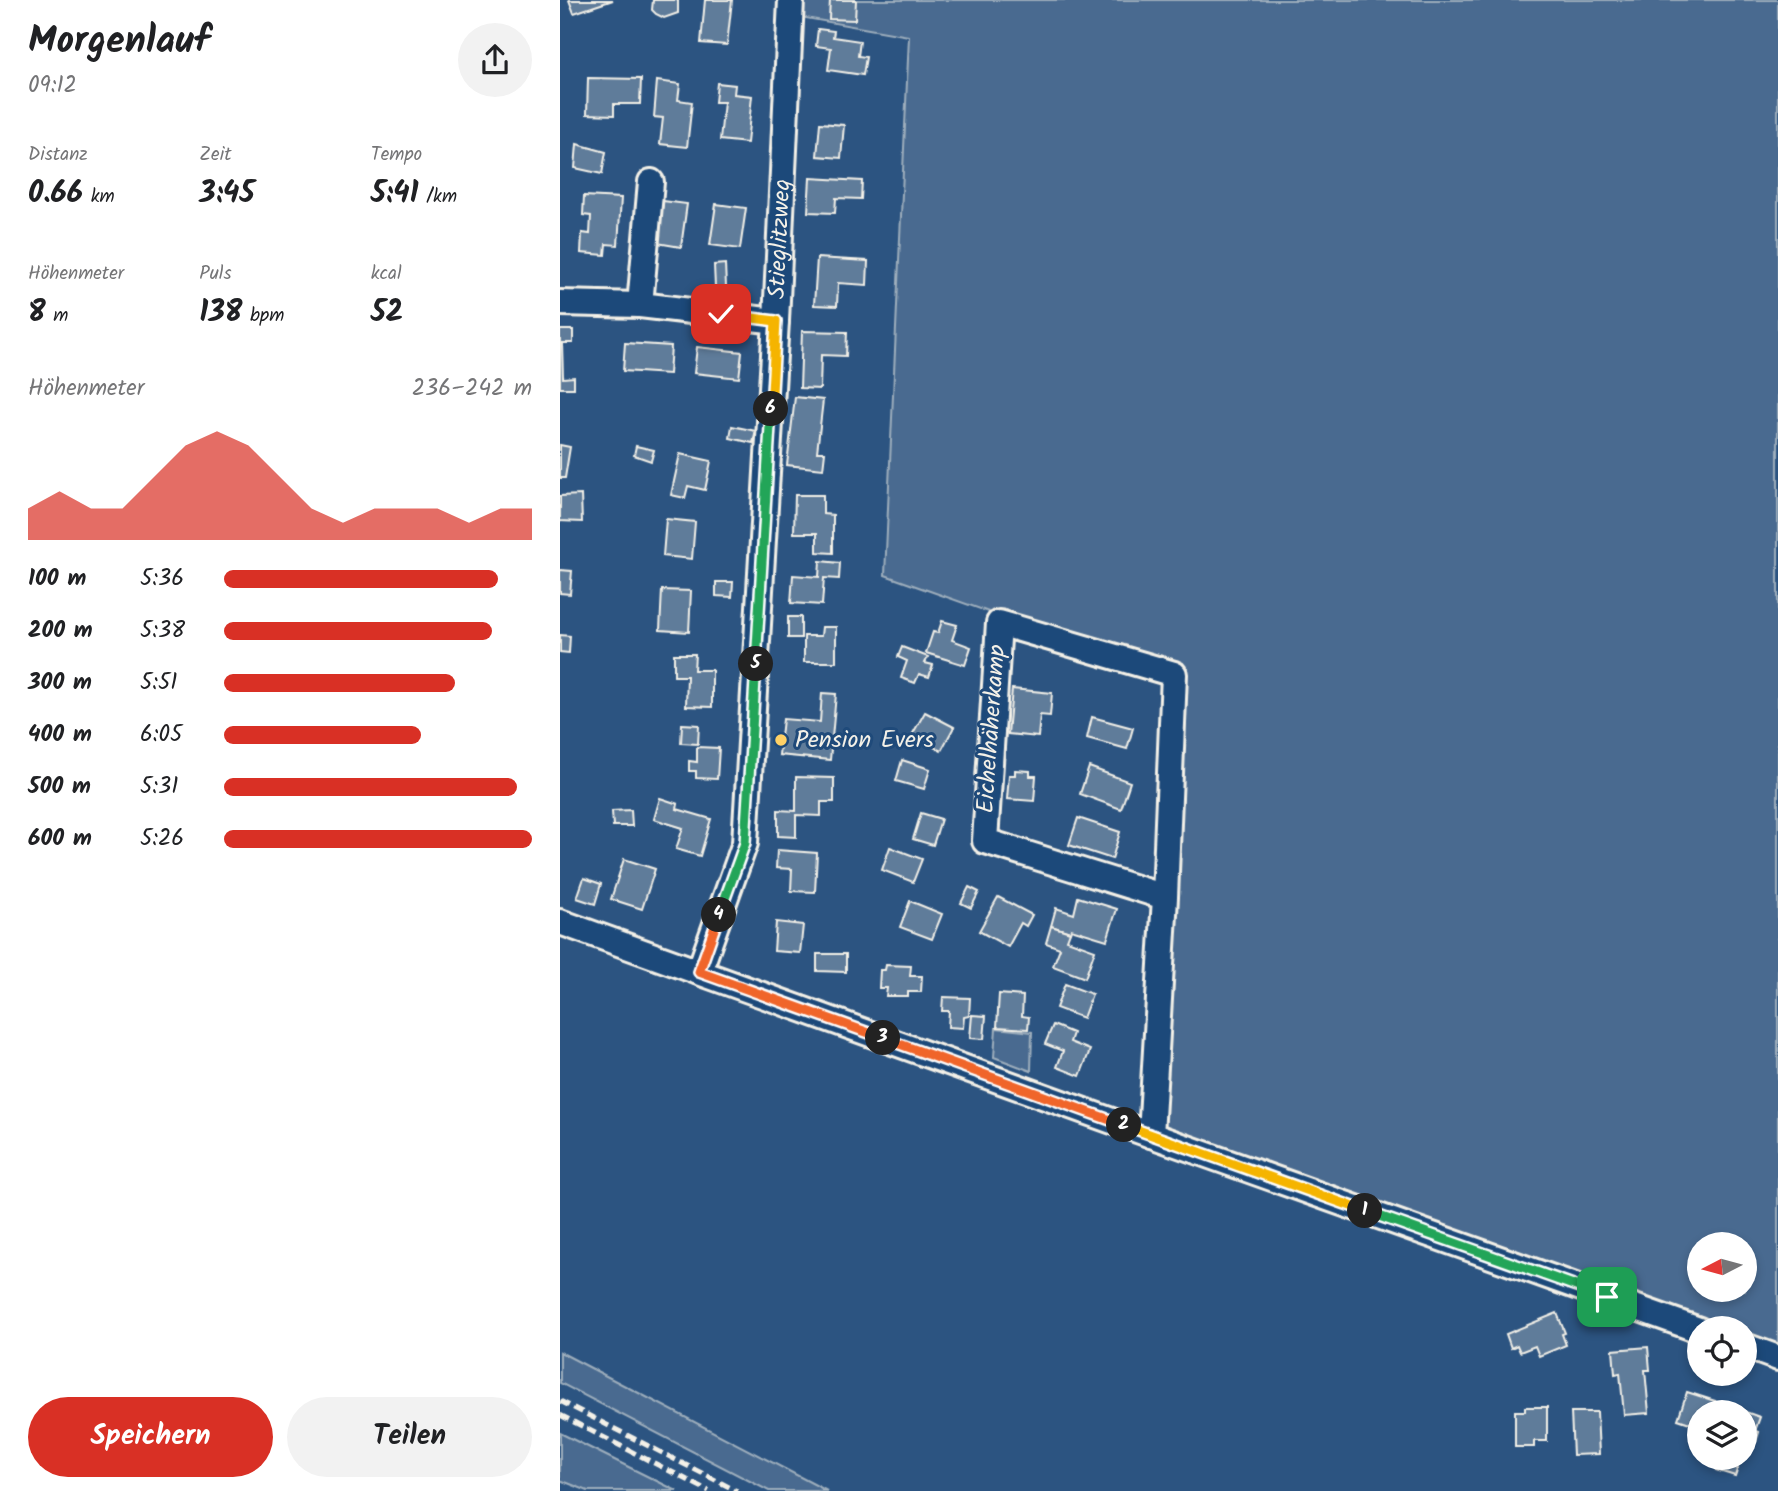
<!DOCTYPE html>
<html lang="de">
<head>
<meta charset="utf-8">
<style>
	:root { --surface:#fff; --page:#f2f2f2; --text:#202124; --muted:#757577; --accent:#d93025 }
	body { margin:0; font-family:Kalam,sans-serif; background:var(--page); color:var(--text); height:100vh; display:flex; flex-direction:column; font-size:26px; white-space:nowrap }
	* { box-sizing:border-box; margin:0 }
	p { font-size:23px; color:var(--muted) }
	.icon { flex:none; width:38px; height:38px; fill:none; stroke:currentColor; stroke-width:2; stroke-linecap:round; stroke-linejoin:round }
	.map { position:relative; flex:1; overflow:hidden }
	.drawer { display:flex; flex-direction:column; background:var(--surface); width:560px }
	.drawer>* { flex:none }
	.needle { width:46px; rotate:264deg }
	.controls { position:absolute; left:1127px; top:1232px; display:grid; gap:14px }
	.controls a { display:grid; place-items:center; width:70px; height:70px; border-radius:50%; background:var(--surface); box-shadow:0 4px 10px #0003; font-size:35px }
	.pin { position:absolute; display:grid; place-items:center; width:60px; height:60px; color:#fff; margin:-30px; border-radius:14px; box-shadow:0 4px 10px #0006 }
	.km { position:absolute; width:35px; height:35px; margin:-18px; border-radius:50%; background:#222; color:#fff; font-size:19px; line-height:35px; text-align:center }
	.round { display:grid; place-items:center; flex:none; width:74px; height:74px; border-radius:37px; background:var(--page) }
	.headline { display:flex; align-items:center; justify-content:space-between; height:119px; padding:0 28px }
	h1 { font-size:38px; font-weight:700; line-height:52px }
	.metrics { display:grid; grid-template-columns:repeat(3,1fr); gap:10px; height:119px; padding:7px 28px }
	.metrics div { display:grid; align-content:center }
	.metrics b { font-size:30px; font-weight:700 }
	.metrics small { font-size:19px; font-weight:400 }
	.metrics p { font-size:19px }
	.chart { height:196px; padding:14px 28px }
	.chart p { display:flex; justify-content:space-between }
	.chart svg { width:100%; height:126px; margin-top:7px; fill:var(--accent); opacity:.7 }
	.cta { display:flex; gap:14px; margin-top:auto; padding:14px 28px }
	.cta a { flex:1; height:80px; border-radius:42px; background:var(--accent); color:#fff; font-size:28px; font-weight:700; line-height:80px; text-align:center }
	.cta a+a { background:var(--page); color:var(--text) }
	ul { padding:0 28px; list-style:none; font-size:23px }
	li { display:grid; grid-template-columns:112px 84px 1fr; align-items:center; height:52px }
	li i { height:18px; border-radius:9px; background:var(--accent) }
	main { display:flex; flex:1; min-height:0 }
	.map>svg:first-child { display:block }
	.green { fill:#496b90; stroke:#9eaebc; stroke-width:2; fill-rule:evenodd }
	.building { fill:#5e7b9a; stroke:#f4f1e8; stroke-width:2 }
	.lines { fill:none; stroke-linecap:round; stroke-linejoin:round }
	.minor-casing { stroke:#f4f1e8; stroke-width:30 }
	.minor { stroke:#1f4a7a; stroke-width:24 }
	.rail { stroke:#f4f1e8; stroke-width:5; stroke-dasharray:10 5; stroke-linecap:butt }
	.split-1-casing { stroke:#fff; stroke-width:14 }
	.split-2-casing { stroke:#fff; stroke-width:14 }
	.split-3-casing { stroke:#fff; stroke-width:14 }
	.split-4-casing { stroke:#fff; stroke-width:14 }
	.split-5-casing { stroke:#fff; stroke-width:14 }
	.split-6-casing { stroke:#fff; stroke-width:14 }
	.split-7-casing { stroke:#fff; stroke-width:14 }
	.split-1 { stroke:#22a559; stroke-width:9 }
	.split-2 { stroke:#f5b400; stroke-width:9 }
	.split-3 { stroke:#f0652b; stroke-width:9 }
	.split-4 { stroke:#f0652b; stroke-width:9 }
	.split-5 { stroke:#22a559; stroke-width:9 }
	.split-6 { stroke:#22a559; stroke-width:9 }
	.split-7 { stroke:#f5b400; stroke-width:9 }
	.poi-dot { fill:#ffd166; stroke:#1f4a7a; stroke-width:2.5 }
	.labels { text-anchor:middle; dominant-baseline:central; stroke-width:6; stroke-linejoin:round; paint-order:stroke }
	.street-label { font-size:24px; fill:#f4f1e8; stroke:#1f4a7a }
	.poi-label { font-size:24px; fill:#f4f1e8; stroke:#1f4a7a; text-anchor:start }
</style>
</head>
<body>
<main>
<section class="drawer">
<div class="headline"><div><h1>Morgenlauf</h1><p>09:12</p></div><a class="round"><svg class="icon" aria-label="share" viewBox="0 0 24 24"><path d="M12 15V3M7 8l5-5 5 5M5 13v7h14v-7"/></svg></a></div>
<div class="metrics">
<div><p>Distanz</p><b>0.66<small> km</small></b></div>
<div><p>Zeit</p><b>3:45</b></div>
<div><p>Tempo</p><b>5:41<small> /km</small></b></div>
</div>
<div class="metrics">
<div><p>Höhenmeter</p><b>8<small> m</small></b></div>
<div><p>Puls</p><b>138<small> bpm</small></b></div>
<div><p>kcal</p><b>52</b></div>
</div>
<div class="chart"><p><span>Höhenmeter</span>236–242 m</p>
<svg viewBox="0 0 160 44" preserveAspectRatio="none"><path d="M0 44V33L10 27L20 33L30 33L40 22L50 11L60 6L70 11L80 22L90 33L100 38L110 33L120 33L130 33L140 38L150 33L160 33V44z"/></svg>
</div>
<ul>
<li><b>100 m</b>5:36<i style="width:89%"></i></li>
<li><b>200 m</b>5:38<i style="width:87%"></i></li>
<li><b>300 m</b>5:51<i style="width:75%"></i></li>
<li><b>400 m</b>6:05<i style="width:64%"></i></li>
<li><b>500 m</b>5:31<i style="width:95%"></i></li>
<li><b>600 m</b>5:26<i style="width:100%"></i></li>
</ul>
<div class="cta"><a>Speichern</a><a>Teilen</a></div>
</section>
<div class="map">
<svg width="1218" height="1491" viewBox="0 0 1218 1491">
	<rect width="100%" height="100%" fill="#2c5481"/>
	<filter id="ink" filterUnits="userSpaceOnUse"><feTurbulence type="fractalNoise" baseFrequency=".0143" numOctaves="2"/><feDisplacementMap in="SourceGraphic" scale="14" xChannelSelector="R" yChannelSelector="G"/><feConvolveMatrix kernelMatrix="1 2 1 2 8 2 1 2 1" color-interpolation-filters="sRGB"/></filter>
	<g filter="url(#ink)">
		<!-- green -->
		<g class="green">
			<path d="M 240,0 L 1218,0 L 1218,1358 L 1185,1347 L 1185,1328 L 1139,1328 L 583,1145 L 611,677 L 325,575 L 349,36 L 240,17 ZM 1139,1244 L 1185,1244 L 1185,1290 L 1139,1290 Z"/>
			<path d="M 436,1028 L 472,1032 L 471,1071 L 434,1057 Z"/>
			<path d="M 0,1352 L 267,1491 L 209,1491 L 0,1383 Z"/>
			<path d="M 0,1433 L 117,1491 L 28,1491 L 0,1480 Z"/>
		</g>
		<!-- building -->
		<g class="building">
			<path d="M 9,0 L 53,0 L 14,13 Z"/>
			<path d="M 93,0 L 118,0 L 118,13 L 104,18 L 96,14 L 92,10 Z"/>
			<path d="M 145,0 L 172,0 L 167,45 L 141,43 Z"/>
			<path d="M 270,0 L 296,0 L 295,20 L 269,19 Z"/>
			<path d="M 258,29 L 274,31 L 273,37 L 300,41 L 298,56 L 306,57 L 303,75 L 268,70 L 271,48 L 256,46 Z"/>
			<path d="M 28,78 L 81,79 L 80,104 L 54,104 L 54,115 L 27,114 Z"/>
			<path d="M 97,81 L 120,84 L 118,100 L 132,102 L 127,147 L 100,144 L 103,118 L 94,117 Z"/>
			<path d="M 157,83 L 175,85 L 174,94 L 192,96 L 187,143 L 160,140 L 164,102 L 155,102 Z"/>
			<path d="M 260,123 L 284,125 L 281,158 L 257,156 Z"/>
			<path d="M 17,144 L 46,152 L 42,174 L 15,168 Z"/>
			<path d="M 250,178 L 302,181 L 301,199 L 276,198 L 275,213 L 248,212 Z"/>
			<path d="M 24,196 L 61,198 L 58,245 L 46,244 L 45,255 L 21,253 L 22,233 L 30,234 L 31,216 L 23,215 Z"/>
			<path d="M 103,201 L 127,204 L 121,247 L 97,243 Z"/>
			<path d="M 156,204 L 186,208 L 180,249 L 150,245 Z"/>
			<path d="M 257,258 L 308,261 L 307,285 L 278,283 L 277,306 L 254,305 Z"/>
			<path d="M 165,264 L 166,287 L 155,287 L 154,265 Z"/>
			<path d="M 0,330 L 13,330 L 13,343 L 2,343 L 3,378 L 14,377 L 14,388 L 0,388 Z"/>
			<path d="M 242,331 L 287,332 L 286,356 L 261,355 L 260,389 L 240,388 Z"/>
			<path d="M 65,343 L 111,346 L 109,374 L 63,371 Z"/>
			<path d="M 137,347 L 182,352 L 179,378 L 134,373 Z"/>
			<path d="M 235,397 L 263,400 L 257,452 L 265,452 L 263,469 L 227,465 Z"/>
			<path d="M 172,426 L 196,431 L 193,443 L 170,438 Z"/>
			<path d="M 0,445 L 10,447 L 5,478 L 0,478 Z"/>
			<path d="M 76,446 L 94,450 L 91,461 L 74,455 Z"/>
			<path d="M 120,454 L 151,461 L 145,490 L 128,486 L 125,498 L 111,495 Z"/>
			<path d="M 21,495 L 22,522 L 0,521 L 0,496 Z"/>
			<path d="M 235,495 L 263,495 L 263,514 L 273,515 L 273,553 L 257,552 L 257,533 L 234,533 Z"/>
			<path d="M 106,519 L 135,522 L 132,559 L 103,556 Z"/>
			<path d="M 260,561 L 280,563 L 279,579 L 264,578 L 262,605 L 231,603 L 233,575 L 259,577 Z"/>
			<path d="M 0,570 L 12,571 L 10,594 L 0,593 Z"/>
			<path d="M 156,582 L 173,582 L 172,597 L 156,596 Z"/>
			<path d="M 102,590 L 131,591 L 129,632 L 100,630 Z"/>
			<rect x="228" y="617" width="13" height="21"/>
			<path d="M 382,621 L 397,625 L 392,640 L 411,647 L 405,665 L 366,653 L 373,632 L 378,633 Z"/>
			<path d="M 262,627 L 276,627 L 276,662 L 244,662 L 244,636 L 261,636 Z"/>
			<path d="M 0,635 L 10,636 L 9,653 L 0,652 Z"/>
			<path d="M 342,647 L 368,657 L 365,663 L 373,665 L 369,677 L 359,674 L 355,683 L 341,678 L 347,661 L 338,657 Z"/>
			<path d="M 114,654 L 135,654 L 134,670 L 152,670 L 152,707 L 126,706 L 127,676 L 114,676 Z"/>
			<path d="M 452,689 L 492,693 L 490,716 L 480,715 L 478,737 L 448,734 Z"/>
			<path d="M 262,693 L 276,694 L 270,760 L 219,755 L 223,719 L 260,722 Z"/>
			<path d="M 365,712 L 394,727 L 381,751 L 352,735 Z"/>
			<path d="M 532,717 L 573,728 L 567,749 L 527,738 Z"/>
			<path d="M 122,724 L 139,725 L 138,744 L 121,743 Z"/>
			<path d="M 137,747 L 159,748 L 157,779 L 136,778 L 136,771 L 129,771 L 129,761 L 137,762 Z"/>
			<path d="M 342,760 L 370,769 L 364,789 L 336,781 Z"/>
			<path d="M 529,767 L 570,782 L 561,809 L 520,794 Z"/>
			<path d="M 455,770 L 470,771 L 470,776 L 476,776 L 474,801 L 447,799 L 449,775 L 455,775 Z"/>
			<path d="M 236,777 L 274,778 L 274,802 L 261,802 L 261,816 L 236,815 L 236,837 L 218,836 L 218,810 L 236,811 Z"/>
			<path d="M 100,798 L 118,804 L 117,809 L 151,819 L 140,856 L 116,849 L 123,828 L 94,819 Z"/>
			<path d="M 71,810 L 72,826 L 53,826 L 52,811 Z"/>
			<path d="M 361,813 L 381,819 L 373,845 L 353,839 Z"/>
			<path d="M 518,818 L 560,832 L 552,859 L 509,845 Z"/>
			<path d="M 330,847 L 362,859 L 353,882 L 322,870 Z"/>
			<path d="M 217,850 L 257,853 L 255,892 L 231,891 L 232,869 L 216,868 Z"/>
			<path d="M 64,859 L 95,869 L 82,909 L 51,899 Z"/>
			<path d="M 24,878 L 41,884 L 35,904 L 17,898 Z"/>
			<path d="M 409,887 L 419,892 L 411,908 L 401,903 Z"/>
			<path d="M 438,897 L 472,915 L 466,926 L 461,923 L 448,947 L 419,931 Z"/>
			<path d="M 518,897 L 557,909 L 547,940 L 511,929 L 510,932 L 491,926 L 496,908 L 514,914 Z"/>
			<path d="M 350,901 L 382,914 L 372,939 L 340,927 Z"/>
			<path d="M 216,922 L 243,925 L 240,953 L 214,951 Z"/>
			<path d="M 491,926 L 510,932 L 507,940 L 535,950 L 525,978 L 493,966 L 500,948 L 486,943 Z"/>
			<path d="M 257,954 L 286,954 L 286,972 L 257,971 Z"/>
			<path d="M 326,965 L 351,966 L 350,976 L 362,976 L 361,992 L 348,992 L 348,996 L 326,996 L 327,988 L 319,988 L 320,970 L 325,970 Z"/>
			<path d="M 505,984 L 532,994 L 523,1018 L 496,1008 Z"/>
			<path d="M 439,994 L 463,996 L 462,1016 L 469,1017 L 468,1029 L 437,1027 Z"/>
			<path d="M 383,997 L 410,998 L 409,1016 L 404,1017 L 403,1028 L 388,1027 L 389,1011 L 382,1011 Z"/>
			<path d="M 412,1015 L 426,1016 L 424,1039 L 410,1038 Z"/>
			<path d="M 493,1025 L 513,1033 L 510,1042 L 530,1050 L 520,1076 L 497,1067 L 503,1051 L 485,1044 Z"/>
			<path d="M 997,1313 L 1005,1333 L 1002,1334 L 1006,1345 L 979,1356 L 975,1346 L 960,1352 L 957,1345 L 951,1348 L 946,1334 Z"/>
			<path d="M 1088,1347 L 1090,1370 L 1085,1370 L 1089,1413 L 1064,1415 L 1060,1373 L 1055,1374 L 1053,1350 Z"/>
			<path d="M 1127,1392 L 1155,1401 L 1151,1412 L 1139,1412 L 1139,1426 L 1118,1419 Z"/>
			<path d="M 965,1407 L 987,1407 L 987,1441 L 974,1441 L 974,1447 L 955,1447 L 955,1411 L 965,1411 Z"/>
			<path d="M 1180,1410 L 1200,1417 L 1195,1431 L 1199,1432 L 1196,1442 L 1185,1438 L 1185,1412 L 1179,1412 Z"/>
			<path d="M 1011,1412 L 1037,1412 L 1039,1454 L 1013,1455 Z"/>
			<path d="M 1160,1458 L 1181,1458 L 1175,1476 L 1156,1470 Z"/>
		</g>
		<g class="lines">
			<defs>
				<g id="minor">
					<path d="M 0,303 L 80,305 L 216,321"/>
					<path d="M 80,305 L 91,182"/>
					<path d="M 0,922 L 591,1135 L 1139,1330"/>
					<path id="s1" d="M 139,972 L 185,843 L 216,321 L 231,0"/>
					<path d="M 591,1135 L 605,897 L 614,674 L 439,623 L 425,841 L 605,897"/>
					<path d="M 1185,1346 L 1218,1358"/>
				</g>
			</defs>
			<!-- minor casing -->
			<use href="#minor" class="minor-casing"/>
			<!-- minor -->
			<use href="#minor" class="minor"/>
			<!-- rail -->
			<g class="rail">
				<path d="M 0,1401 L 177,1491"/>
				<path d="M 0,1415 L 149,1491"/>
			</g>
		</g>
	</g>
	<g class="lines" filter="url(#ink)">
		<defs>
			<path id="split-1" d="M 805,1211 L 1047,1297"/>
			<path id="split-2" d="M 564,1125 L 805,1211"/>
			<path id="split-3" d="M 323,1038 L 564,1125"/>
			<path id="split-4" d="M 159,915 L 139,972 L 323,1038"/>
			<path id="split-5" d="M 159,915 L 185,843 L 196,664"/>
			<path id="split-6" d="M 196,664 L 211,409"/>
			<path id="split-7" d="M 161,314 L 216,321 L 211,409"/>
		</defs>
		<!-- split-1 casing -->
		<use href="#split-1" class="split-1-casing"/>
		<!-- split-2 casing -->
		<use href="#split-2" class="split-2-casing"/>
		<!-- split-3 casing -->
		<use href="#split-3" class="split-3-casing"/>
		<!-- split-4 casing -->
		<use href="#split-4" class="split-4-casing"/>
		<!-- split-5 casing -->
		<use href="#split-5" class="split-5-casing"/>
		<!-- split-6 casing -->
		<use href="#split-6" class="split-6-casing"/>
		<!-- split-7 casing -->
		<use href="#split-7" class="split-7-casing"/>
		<!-- split-1 -->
		<use href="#split-1" class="split-1"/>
		<!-- split-2 -->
		<use href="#split-2" class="split-2"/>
		<!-- split-3 -->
		<use href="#split-3" class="split-3"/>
		<!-- split-4 -->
		<use href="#split-4" class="split-4"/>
		<!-- split-5 -->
		<use href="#split-5" class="split-5"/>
		<!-- split-6 -->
		<use href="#split-6" class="split-6"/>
		<!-- split-7 -->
		<use href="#split-7" class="split-7"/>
	</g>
	<!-- markers -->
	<circle class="poi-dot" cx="221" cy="740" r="7"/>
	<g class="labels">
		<!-- street labels -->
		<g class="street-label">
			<text stroke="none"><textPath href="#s1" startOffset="742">Stieglitzweg</textPath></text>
			<text transform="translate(432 729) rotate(-86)">Eichelhäherkamp</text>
		</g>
		<!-- poi labels -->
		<g class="poi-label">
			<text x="235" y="740">Pension Evers</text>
		</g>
	</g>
</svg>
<div class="controls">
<a><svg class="needle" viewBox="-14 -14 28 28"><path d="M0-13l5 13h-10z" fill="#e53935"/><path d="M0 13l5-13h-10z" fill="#757577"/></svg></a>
<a><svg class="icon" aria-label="locate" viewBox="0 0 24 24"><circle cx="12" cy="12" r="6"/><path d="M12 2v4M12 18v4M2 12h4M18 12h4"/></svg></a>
<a><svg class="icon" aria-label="layers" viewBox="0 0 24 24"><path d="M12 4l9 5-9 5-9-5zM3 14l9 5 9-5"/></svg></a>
</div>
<div class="pin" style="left:1047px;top:1297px;background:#1e9e55"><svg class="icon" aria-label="arrive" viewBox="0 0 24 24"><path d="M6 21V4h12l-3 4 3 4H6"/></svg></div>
<div class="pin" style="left:161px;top:314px;background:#d93025"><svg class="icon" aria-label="check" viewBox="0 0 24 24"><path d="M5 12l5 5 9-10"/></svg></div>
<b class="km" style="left:805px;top:1211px">1</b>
<b class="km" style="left:564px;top:1125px">2</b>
<b class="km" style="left:323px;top:1038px">3</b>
<b class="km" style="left:159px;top:915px">4</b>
<b class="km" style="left:196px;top:664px">5</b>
<b class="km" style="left:211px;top:409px">6</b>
</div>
</main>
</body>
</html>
